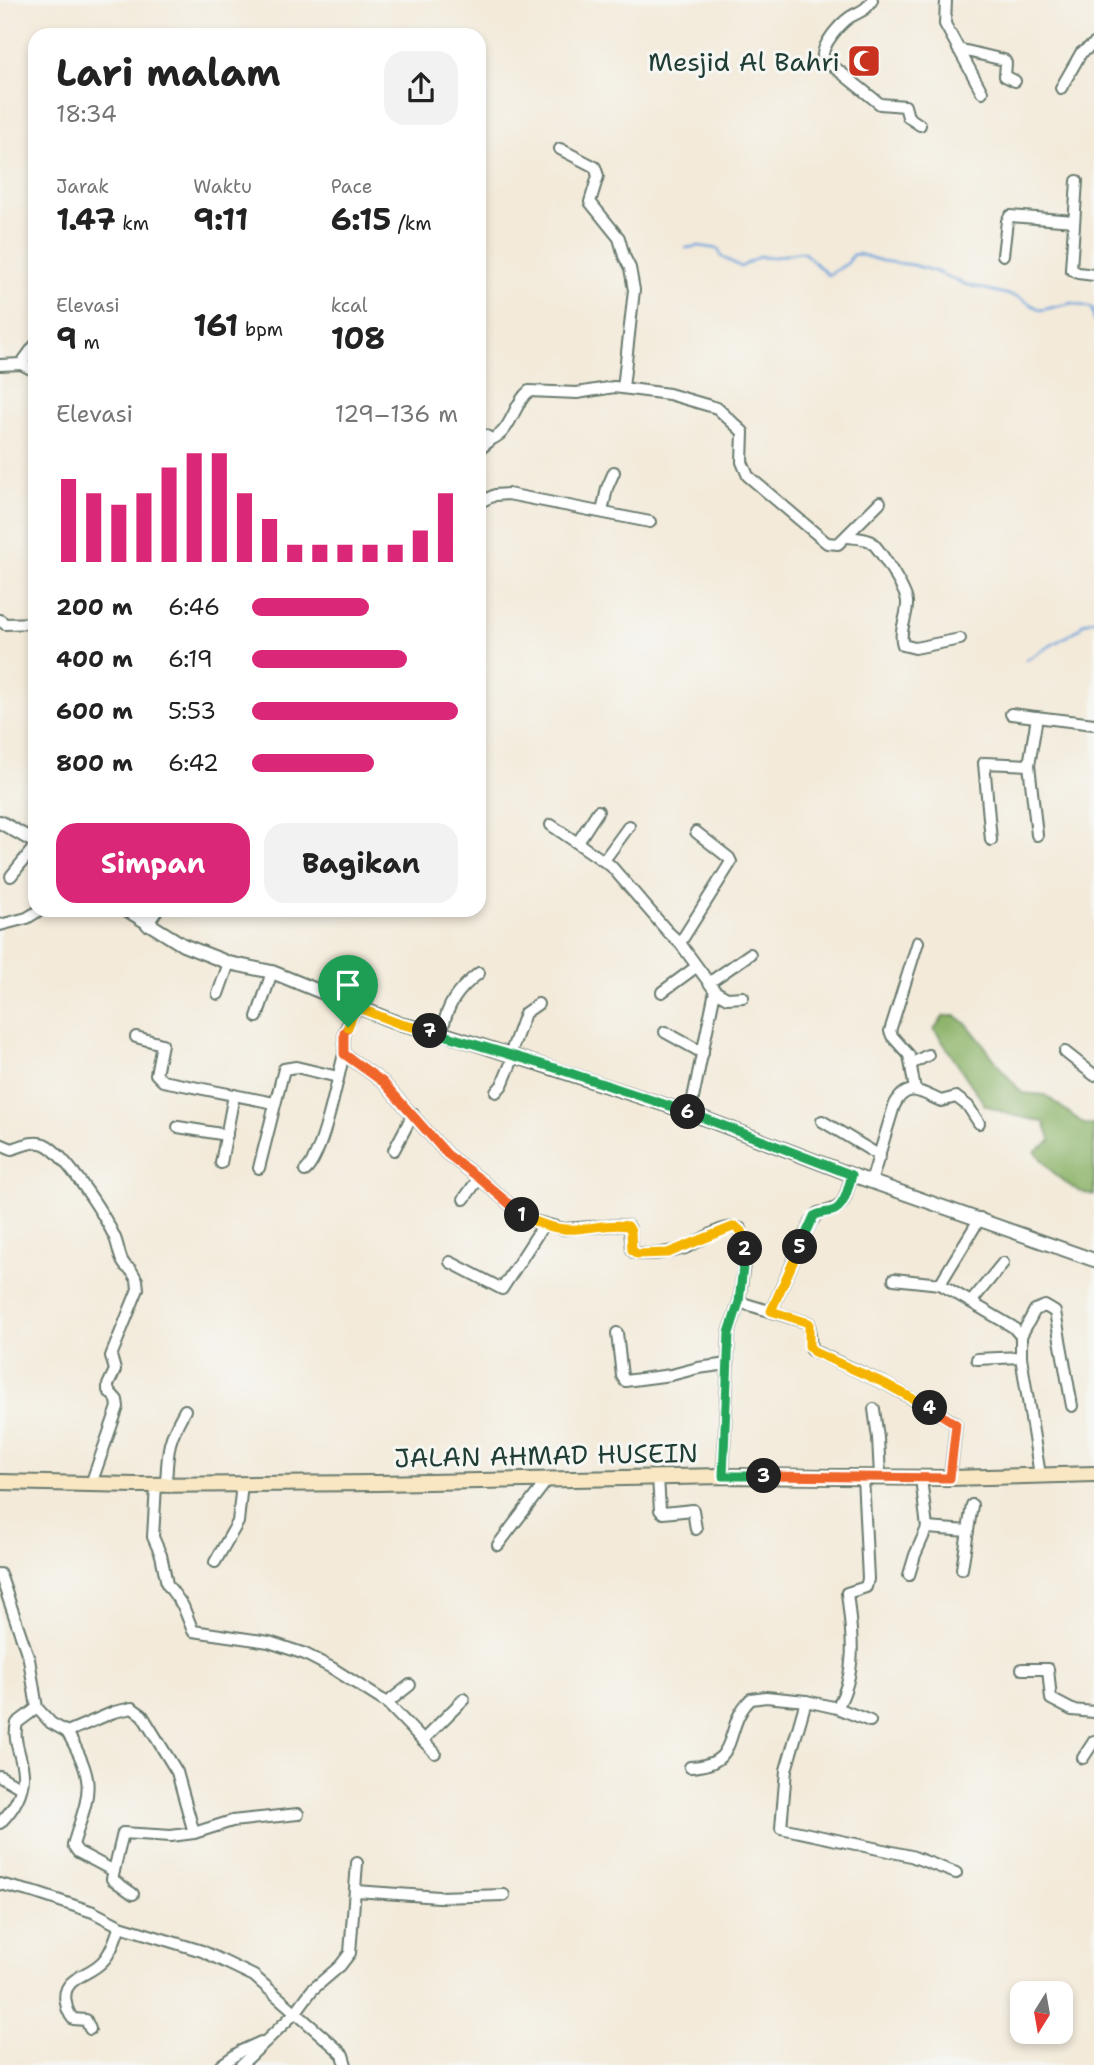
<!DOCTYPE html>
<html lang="id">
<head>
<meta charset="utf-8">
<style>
	:root { --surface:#fff; --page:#f2f2f2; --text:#222; --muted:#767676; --accent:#db2777 }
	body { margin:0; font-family:"Shantell Sans",sans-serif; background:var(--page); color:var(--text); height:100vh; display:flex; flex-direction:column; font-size:26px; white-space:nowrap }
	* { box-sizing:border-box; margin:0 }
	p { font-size:23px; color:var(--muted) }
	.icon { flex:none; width:38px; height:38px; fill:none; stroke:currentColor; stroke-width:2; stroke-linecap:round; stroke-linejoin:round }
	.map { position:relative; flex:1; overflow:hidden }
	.panel { position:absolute; left:28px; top:28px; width:458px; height:889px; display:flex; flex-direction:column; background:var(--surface); border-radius:21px; box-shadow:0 4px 10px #0003 }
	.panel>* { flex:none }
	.needle { width:46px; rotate:191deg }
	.buttons { position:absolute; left:1010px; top:1981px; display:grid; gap:14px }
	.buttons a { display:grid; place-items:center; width:63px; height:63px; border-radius:14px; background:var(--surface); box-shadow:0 4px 10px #0003; font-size:35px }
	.pin { position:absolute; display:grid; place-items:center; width:60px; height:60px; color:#fff; margin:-72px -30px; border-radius:50% 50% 50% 0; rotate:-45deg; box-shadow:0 0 7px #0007 }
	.pin .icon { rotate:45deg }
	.km { position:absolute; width:35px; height:35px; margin:-18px; border-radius:50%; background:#222; color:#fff; font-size:19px; line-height:35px; text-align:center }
	.round { display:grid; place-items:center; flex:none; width:74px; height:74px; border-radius:21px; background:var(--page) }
	.head { display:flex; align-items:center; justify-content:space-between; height:119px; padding:0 28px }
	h1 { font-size:38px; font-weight:700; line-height:52px }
	.stats { display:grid; grid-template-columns:repeat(3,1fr); gap:10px; height:119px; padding:7px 28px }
	.stats div { display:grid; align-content:center }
	.stats b { font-size:30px; font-weight:700 }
	.stats small { font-size:19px; font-weight:400 }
	.stats p { font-size:19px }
	.chart { height:196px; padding:14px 28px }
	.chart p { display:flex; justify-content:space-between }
	.chart svg { width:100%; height:126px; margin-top:7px; stroke:var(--accent); stroke-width:6 }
	.action { display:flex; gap:14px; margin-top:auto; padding:14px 28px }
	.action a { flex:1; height:80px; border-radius:21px; background:var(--accent); color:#fff; font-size:28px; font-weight:700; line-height:80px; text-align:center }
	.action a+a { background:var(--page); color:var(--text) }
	ul { padding:0 28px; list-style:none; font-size:23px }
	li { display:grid; grid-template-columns:112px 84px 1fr; align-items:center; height:52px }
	li i { height:18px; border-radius:9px; background:var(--accent) }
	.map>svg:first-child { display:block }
	.forest { fill:#8bb267; stroke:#55784e; stroke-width:2 }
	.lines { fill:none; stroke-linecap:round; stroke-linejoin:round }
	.stream { stroke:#6fa4dc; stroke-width:2.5 }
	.minor-casing { stroke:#697a6e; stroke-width:14 }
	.tertiary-casing { stroke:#697a6e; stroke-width:16 }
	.secondary-casing { stroke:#697a6e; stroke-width:18 }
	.minor { stroke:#fff; stroke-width:10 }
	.tertiary { stroke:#fff; stroke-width:12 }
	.secondary { stroke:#f9e7c3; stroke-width:14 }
	.split-1-casing { stroke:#fff; stroke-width:14 }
	.split-2-casing { stroke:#fff; stroke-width:14 }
	.split-3-casing { stroke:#fff; stroke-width:14 }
	.split-4-casing { stroke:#fff; stroke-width:14 }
	.split-5-casing { stroke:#fff; stroke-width:14 }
	.split-6-casing { stroke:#fff; stroke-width:14 }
	.split-7-casing { stroke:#fff; stroke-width:14 }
	.split-8-casing { stroke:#fff; stroke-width:14 }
	.split-1 { stroke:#f0652b; stroke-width:9 }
	.split-2 { stroke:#f5b400; stroke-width:9 }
	.split-3 { stroke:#22a559; stroke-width:9 }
	.split-4 { stroke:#f0652b; stroke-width:9 }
	.split-5 { stroke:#f5b400; stroke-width:9 }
	.split-6 { stroke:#22a559; stroke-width:9 }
	.split-7 { stroke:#22a559; stroke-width:9 }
	.split-8 { stroke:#f5b400; stroke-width:9 }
	.labels { text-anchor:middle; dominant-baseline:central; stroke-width:6; stroke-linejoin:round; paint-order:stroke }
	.poi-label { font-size:26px; fill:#1f3d34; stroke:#f6f6f2; text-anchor:end }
	.street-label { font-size:26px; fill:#1f3d34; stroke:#f6f6f2 }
</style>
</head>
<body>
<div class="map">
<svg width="1094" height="2065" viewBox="0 0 1094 2065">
	<rect width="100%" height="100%" fill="#f6f6f2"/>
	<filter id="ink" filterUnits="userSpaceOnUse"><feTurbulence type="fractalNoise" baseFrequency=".0143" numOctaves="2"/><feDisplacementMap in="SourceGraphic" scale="14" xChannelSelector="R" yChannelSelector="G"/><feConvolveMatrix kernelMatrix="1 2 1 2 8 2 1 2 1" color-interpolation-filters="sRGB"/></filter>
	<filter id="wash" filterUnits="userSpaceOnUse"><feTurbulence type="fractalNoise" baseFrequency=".00686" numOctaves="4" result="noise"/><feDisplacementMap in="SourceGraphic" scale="28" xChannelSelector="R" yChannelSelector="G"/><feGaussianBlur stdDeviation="1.57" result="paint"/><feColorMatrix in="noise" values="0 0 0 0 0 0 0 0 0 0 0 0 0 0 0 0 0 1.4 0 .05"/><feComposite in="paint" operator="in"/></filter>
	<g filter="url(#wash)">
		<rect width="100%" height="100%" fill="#f3ead9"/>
		<!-- forest -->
		<path class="forest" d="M 944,1016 L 956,1016 L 967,1024 L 984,1045 L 1002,1070 L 1022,1093 L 1045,1095 L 1084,1124 L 1094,1125 L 1094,1195 C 1069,1192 1049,1170 1035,1151 L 1051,1141 L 1044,1122 L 1008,1114 L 985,1105 L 934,1029 Z"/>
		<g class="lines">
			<!-- stream -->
			<g class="stream">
				<path d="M 686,248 L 699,246 L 718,249 L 722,257 L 741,267 L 760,256 C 771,261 790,252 803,252 L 828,275 L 848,263 L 852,255 L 858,254 L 882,261 L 913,265 L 934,271 L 964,284 L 1018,297 L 1041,310 L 1072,303 L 1092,308 L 1094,322"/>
				<path d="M 1026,660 L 1079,629 L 1083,623 L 1094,620"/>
			</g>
		</g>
	</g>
	<g filter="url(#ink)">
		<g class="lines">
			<defs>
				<g id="minor">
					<path d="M 872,0 C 866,11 860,11 850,17 C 840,24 821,45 823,58 L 880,104 L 905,106 L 908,117 L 920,125"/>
					<path d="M 946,0 L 945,24 L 982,92"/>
					<path d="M 958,49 L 1004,60 L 1006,63 L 1005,76 L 1015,81"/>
					<path d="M 1061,88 L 1081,53 L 1094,44"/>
					<path d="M 560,149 L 595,167 L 598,176 L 590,202 L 619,238 L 624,256 L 630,268 L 634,290 L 623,388"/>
					<path d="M 1077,181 L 1071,269 L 1078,273 L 1094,275"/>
					<path d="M 1003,255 L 1007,221 L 1010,216 L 1074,221"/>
					<path d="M 21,364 L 35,345"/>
					<path d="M 0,365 L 21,364 L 35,371"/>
					<path d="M 480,433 L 492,439 C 512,431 513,404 529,391 L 577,393 L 614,387 L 669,394 L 717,408 L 743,432 L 742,462 L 748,476 L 827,543 L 838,544 L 880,502"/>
					<path d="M 480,449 L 492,439"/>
					<path d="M 480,502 L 495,495 L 508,494 L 650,522"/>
					<path d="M 602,512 L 607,488 L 614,472"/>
					<path d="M 848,537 C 855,538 863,538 870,541 C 878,546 907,592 907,602 C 908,617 898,631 903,645 L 915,648 L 960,639"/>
					<path d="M 0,620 L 5,624 L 35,623"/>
					<path d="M 1011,714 L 1094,724"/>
					<path d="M 1037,717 L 1029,765 L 1037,835"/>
					<path d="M 551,825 L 611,866 L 668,932 L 680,943 L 715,991 L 727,998 L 743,997"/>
					<path d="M 991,840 L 984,763 L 1029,765"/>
					<path d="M 578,842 L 598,811"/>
					<path d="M 605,859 L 629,826"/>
					<path d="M 11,876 L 35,846"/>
					<path d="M 0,925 L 27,918 L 40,910"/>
					<path d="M 147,925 L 157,910"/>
					<path d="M 680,943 L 731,862 L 729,858 L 696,832"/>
					<path d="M 710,982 L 750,954"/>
					<path d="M 662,992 L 696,967"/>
					<path d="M 218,994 L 229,963"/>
					<path d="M 356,1007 L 344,1033 L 344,1054 L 383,1082 L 447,1154 L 479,1178 L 521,1214 L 534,1221 L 564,1229 L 618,1225 L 628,1226 L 630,1229 L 632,1250 L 635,1253 C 652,1256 668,1253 685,1248 C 700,1242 725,1221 741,1229 L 746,1248 L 739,1302 L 729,1333 L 723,1476"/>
					<path d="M 257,1017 L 272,972"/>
					<path d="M 665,1032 L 703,1053"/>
					<path d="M 442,1033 C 446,1006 457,990 479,973"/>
					<path d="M 136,1037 L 162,1044 L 156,1074 L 163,1081 L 274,1103"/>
					<path d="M 1065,1052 L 1094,1075"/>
					<path d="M 510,1055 L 525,1013 L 538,1004"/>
					<path d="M 911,1064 L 928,1055"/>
					<path d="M 915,1090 L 909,1055 L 892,1036 L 890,1031 L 918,942"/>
					<path d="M 496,1092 L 502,1085 L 514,1056"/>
					<path d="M 690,1113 L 715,991"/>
					<path d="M 822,1121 L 880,1156"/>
					<path d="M 178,1127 L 227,1135"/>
					<path d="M 0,1144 L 12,1149 C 22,1146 33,1140 44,1144 C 65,1153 105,1216 115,1238 C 120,1250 119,1264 131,1270 L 137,1280 L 138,1289 L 111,1356 L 115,1370 L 108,1385 L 108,1390 L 117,1400 L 118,1407 L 91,1484"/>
					<path d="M 394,1150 L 413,1114"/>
					<path d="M 221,1163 L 234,1095"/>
					<path d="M 259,1168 L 284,1069 L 296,1067 L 338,1077"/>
					<path d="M 305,1171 C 323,1156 337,1080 344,1054"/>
					<path d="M 871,1182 L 894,1106 C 907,1080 922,1093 941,1101 L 956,1097 L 968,1106 L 979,1123"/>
					<path d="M 464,1199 L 479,1178"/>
					<path d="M 980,1218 L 940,1284 L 1013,1327 L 1021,1336 L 1021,1357 L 1040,1475"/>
					<path d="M 450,1262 L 502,1289 L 544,1224"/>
					<path d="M 894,1279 L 940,1284"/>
					<path d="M 739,1302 L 809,1323 L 811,1350 L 884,1383 L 952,1421 L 956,1424 L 950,1478"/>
					<path d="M 971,1302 L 1003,1263"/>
					<path d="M 771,1311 L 811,1222 L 818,1213 C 847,1208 843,1202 852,1175"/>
					<path d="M 617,1333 L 622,1376 L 625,1381 L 671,1375 L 698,1368 L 728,1364"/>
					<path d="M 1021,1336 L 1035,1310 L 1045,1306 L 1055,1312 L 1072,1406"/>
					<path d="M 977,1359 L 1021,1357"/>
					<path d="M 874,1409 L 878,1438 L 880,1476"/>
					<path d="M 658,1477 L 660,1510 L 663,1513 L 693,1510 L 696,1529"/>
					<path d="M 166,1484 C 168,1449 167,1442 185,1410"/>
					<path d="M 156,1485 L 153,1537 L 161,1555 L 167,1584 L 183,1606 L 193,1631 L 269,1642 L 305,1654 L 332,1668 L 387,1703 L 435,1753"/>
					<path d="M 927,1528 L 968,1531"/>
					<path d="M 498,1545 L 548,1479"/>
					<path d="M 215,1562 L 238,1522 L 242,1483"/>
					<path d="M 962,1569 L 972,1505"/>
					<path d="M 0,1574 L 29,1659 L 37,1708 L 51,1723 L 67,1732 L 114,1712 L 132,1708 L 142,1715 L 177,1772 L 194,1833"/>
					<path d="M 909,1575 L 915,1555 L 927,1528 L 921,1478"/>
					<path d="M 1022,1669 L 1048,1669 L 1051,1699 L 1072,1710 L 1094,1712"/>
					<path d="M 387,1703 L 410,1685"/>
					<path d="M 837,1708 C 858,1672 852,1633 847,1593 L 866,1587 L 868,1579 L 863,1476"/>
					<path d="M 870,1721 L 837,1708 L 806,1701 L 786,1770 L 781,1828 L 911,1856 L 956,1873"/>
					<path d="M 67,1732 C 98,1784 89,1792 73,1845 L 78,1852 L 114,1871"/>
					<path d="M 423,1740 L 464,1699"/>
					<path d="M 1083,1758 L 1094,1741"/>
					<path d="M 690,1767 C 743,1765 722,1726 751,1699 L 766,1697 L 806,1701"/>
					<path d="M 0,1776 L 21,1788"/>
					<path d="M 0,1823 C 13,1810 24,1793 23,1773 C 22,1755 12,1741 17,1723 L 37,1708"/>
					<path d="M 0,1884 L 36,1893 L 93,1912 L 120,1926 L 202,1951 L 254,1976 L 336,2048 L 343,2055 L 346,2065"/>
					<path d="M 356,1891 L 439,1897 L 504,1895"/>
					<path d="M 133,1894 L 112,1879 L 123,1833 L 171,1836 L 194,1833 L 232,1821 L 298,1814"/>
					<path d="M 90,2029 L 86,2020 L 73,2019 C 69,2014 67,2010 66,2003 C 60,1977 89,1977 103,1961 C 112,1952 115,1938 120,1926"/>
					<path d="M 221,2065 L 241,2051 L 261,2042"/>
					<path d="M 241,2065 L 295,2013 L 312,1990 L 340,1966 L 350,1953 L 357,1863"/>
				</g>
				<g id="tertiary">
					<path d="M 0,822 L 35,842"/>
					<path d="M 127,910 L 183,945 L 229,963 L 272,972 L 400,1024 L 442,1033 L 690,1113 L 852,1175 L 1094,1260"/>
				</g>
				<path id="secondary" d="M 0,1482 L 136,1485 L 377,1483 L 723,1476 L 950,1478 L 1094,1474"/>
			</defs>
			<!-- minor casing -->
			<use href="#minor" class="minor-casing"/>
			<!-- tertiary casing -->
			<use href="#tertiary" class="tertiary-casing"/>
			<!-- secondary casing -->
			<use href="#secondary" class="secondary-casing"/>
			<!-- minor -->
			<use href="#minor" class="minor"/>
			<!-- tertiary -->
			<use href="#tertiary" class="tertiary"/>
			<!-- secondary -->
			<use href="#secondary" class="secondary"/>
		</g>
	</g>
	<g class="lines" filter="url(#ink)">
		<defs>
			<path id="split-1" d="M 348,1027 L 344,1033 L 344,1054 L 383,1082 L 447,1154 L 479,1178 L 522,1215"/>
			<path id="split-2" d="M 522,1215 C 538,1224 559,1231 577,1229 C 594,1228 611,1223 628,1226 L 631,1231 L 632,1250 L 637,1254 L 668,1253 L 735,1226 L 743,1233 L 745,1249"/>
			<path id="split-3" d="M 745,1249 L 739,1302 L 729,1333 L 723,1476 L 764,1476"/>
			<path id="split-4" d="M 764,1476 L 950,1478 L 956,1424 L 930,1408"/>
			<path id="split-5" d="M 800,1247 L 771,1311 L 809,1323 L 809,1346 L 814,1352 L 884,1383 L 930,1408"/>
			<path id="split-6" d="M 688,1112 L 852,1175 C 848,1187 845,1208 832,1211 C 825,1213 820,1212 814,1216 L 800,1247"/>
			<path id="split-7" d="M 430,1031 L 555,1068 L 688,1112"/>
			<path id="split-8" d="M 348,1027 L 356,1007 L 400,1024 L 430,1031"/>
		</defs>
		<!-- split-1 casing -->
		<use href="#split-1" class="split-1-casing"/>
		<!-- split-2 casing -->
		<use href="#split-2" class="split-2-casing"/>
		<!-- split-3 casing -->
		<use href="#split-3" class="split-3-casing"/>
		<!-- split-4 casing -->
		<use href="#split-4" class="split-4-casing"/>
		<!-- split-5 casing -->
		<use href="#split-5" class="split-5-casing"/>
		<!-- split-6 casing -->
		<use href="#split-6" class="split-6-casing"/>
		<!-- split-7 casing -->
		<use href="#split-7" class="split-7-casing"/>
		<!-- split-8 casing -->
		<use href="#split-8" class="split-8-casing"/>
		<!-- split-1 -->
		<use href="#split-1" class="split-1"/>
		<!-- split-2 -->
		<use href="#split-2" class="split-2"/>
		<!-- split-3 -->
		<use href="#split-3" class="split-3"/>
		<!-- split-4 -->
		<use href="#split-4" class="split-4"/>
		<!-- split-5 -->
		<use href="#split-5" class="split-5"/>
		<!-- split-6 -->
		<use href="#split-6" class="split-6"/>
		<!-- split-7 -->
		<use href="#split-7" class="split-7"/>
		<!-- split-8 -->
		<use href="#split-8" class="split-8"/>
	</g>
	<!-- icons -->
	<defs>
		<symbol id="mosque-square" viewBox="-11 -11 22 22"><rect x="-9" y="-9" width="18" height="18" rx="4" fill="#c8321e" stroke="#f6f6f2"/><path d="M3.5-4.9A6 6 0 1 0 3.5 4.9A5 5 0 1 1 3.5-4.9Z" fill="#fff"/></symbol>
	</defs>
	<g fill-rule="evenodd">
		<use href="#mosque-square" x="845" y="42" width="38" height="38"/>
	</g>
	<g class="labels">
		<!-- poi labels -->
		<g class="poi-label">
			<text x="840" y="61">Mesjid Al Bahri</text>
		</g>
		<!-- street labels -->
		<g class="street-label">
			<text transform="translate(546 1455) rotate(-1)">JALAN AHMAD HUSEIN</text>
		</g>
	</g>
</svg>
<div class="buttons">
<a><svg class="needle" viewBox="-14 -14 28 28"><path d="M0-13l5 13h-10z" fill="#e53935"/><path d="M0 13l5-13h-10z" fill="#767676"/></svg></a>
</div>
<div class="pin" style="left:348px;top:1027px;background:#1e9e55"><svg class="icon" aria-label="arrive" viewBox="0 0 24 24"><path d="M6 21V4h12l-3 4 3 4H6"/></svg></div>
<b class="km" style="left:522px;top:1215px">1</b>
<b class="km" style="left:745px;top:1249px">2</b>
<b class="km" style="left:764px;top:1476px">3</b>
<b class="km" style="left:930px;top:1408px">4</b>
<b class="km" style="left:800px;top:1247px">5</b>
<b class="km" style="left:688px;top:1112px">6</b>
<b class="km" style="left:430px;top:1031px">7</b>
<section class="panel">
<div class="head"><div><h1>Lari malam</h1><p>18:34</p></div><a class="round"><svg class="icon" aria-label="share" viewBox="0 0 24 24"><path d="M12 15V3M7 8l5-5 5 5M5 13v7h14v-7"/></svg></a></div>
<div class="stats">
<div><p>Jarak</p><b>1.47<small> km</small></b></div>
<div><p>Waktu</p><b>9:11</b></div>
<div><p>Pace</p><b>6:15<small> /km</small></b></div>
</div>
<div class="stats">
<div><p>Elevasi</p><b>9<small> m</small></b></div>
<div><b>161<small> bpm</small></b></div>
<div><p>kcal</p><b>108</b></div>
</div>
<div class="chart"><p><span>Elevasi</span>129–136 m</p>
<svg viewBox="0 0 160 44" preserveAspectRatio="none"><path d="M5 44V15M15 44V20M25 44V24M35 44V20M45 44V11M55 44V6M65 44V6M75 44V20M85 44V29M95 44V38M105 44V38M115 44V38M125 44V38M135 44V38M145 44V33M155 44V20"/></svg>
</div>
<ul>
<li><b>200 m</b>6:46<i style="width:57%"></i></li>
<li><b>400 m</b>6:19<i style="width:75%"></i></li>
<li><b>600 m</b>5:53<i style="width:100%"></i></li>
<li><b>800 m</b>6:42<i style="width:59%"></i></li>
</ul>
<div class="action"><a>Simpan</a><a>Bagikan</a></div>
</section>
</div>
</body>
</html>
